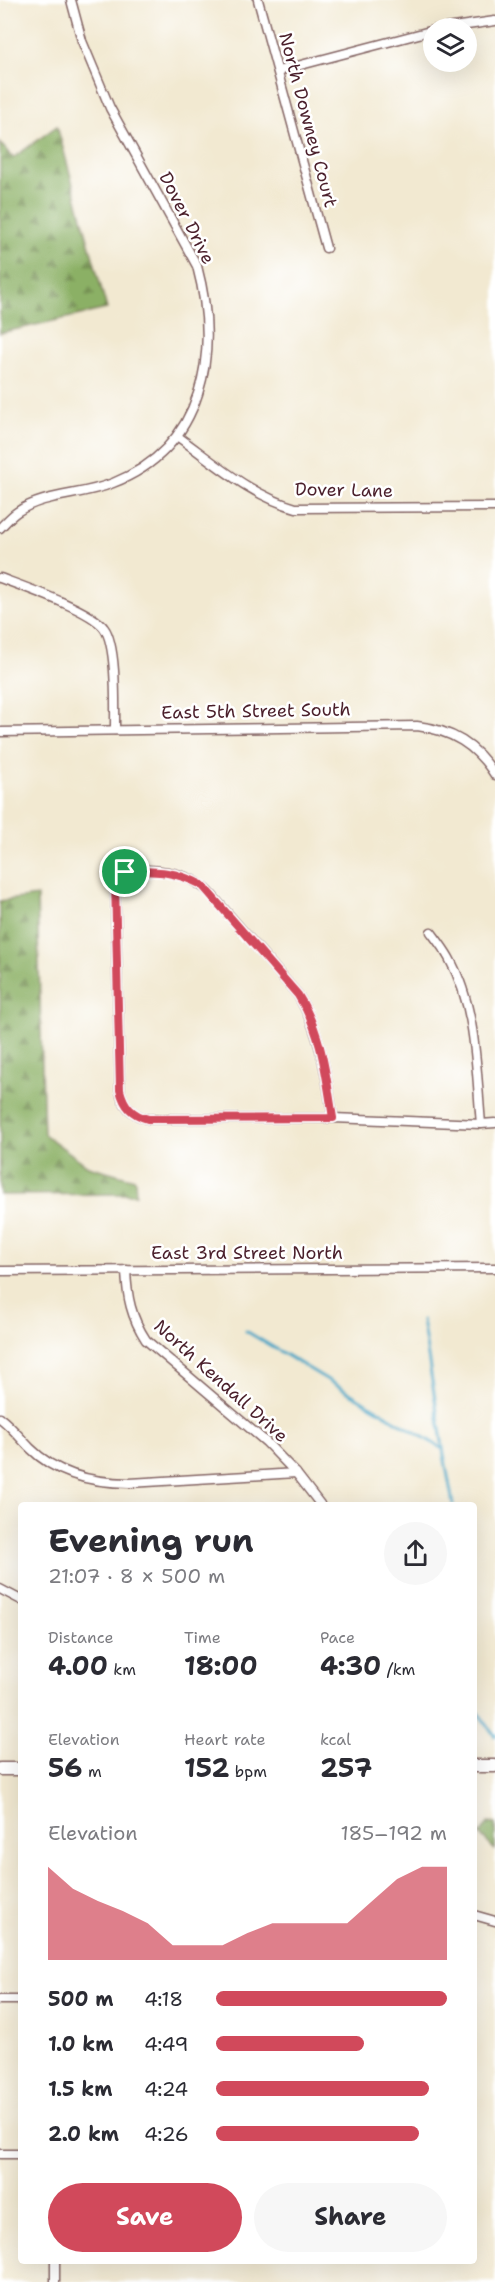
<!DOCTYPE html>
<html lang="en">
<head>
<meta charset="utf-8">
<style>
	:root { --surface:#fff; --page:#f7f7f7; --text:#2b2b33; --muted:#7c7c81; --accent:#d1495b }
	body { margin:0; font-family:"Shantell Sans",sans-serif; background:var(--page); color:var(--text); height:100vh; display:flex; flex-direction:column; font-size:22px; white-space:nowrap }
	* { box-sizing:border-box; margin:0 }
	p { font-size:20px; color:var(--muted) }
	.icon { flex:none; width:33px; height:33px; fill:none; stroke:currentColor; stroke-width:2; stroke-linecap:round; stroke-linejoin:round }
	.map { position:relative; flex:1; overflow:hidden }
	.sheet { position:absolute; left:18px; top:1502px; width:459px; height:762px; display:flex; flex-direction:column; background:var(--surface); border-radius:6px; box-shadow:0 6px 24px #0002 }
	.sheet>* { flex:none }
	.controls { position:absolute; left:423px; top:18px; display:grid; gap:12px }
	.controls a { display:grid; place-items:center; width:54px; height:54px; border-radius:50%; background:var(--surface); box-shadow:0 6px 24px #0002; font-size:30px }
	.pin { position:absolute; display:grid; place-items:center; width:51px; height:51px; color:#fff; margin:-26px; border:3px solid #fff; border-radius:50%; box-shadow:0 2px 6px #0007 }
	.round { display:grid; place-items:center; flex:none; width:63px; height:63px; border-radius:32px; background:var(--page) }
	.headline { display:flex; align-items:center; justify-content:space-between; height:102px; padding:0 30px }
	h1 { font-size:33px; font-weight:700; line-height:45px }
	.metrics { display:grid; grid-template-columns:repeat(3,1fr); gap:9px; height:102px; padding:6px 30px }
	.metrics div { display:grid; align-content:center }
	.metrics b { font-size:26px; font-weight:700 }
	.metrics small { font-size:16px; font-weight:400 }
	.metrics p { font-size:16px }
	.chart { height:168px; padding:12px 30px }
	.chart p { display:flex; justify-content:space-between }
	.chart svg { width:100%; height:108px; margin-top:6px; fill:var(--accent); opacity:.7 }
	.action { display:flex; gap:12px; margin-top:auto; padding:12px 30px }
	.action a { flex:1; height:69px; border-radius:36px; background:var(--accent); color:#fff; font-size:24px; font-weight:700; line-height:69px; text-align:center }
	.action a+a { background:var(--page); color:var(--text) }
	ul { padding:0 30px; list-style:none; font-size:20px }
	li { display:grid; grid-template-columns:96px 72px 1fr; align-items:center; height:45px }
	li i { height:15px; border-radius:8px; background:var(--accent) }
	.map>svg:first-child { display:block }
	.forest { fill:url(#forest-firs); stroke:#6a6848; stroke-width:1.5 }
	.lines { fill:none; stroke-linecap:round; stroke-linejoin:round }
	.stream { stroke:#47a6c6; stroke-width:3 }
	.street-casing { stroke:#856665; stroke-width:11 }
	.secondary-casing { stroke:#856665; stroke-width:15 }
	.street { stroke:#fff; stroke-width:8 }
	.secondary { stroke:#fff; stroke-width:12 }
	.route-casing { stroke:#fff; stroke-width:12 }
	.route { stroke:#d1495b; stroke-width:8 }
	.labels { text-anchor:middle; dominant-baseline:central; stroke-width:5; stroke-linejoin:round; paint-order:stroke }
	.street-label { font-size:18px; fill:#4a1f2b; stroke:#fff }
</style>
</head>
<body>
<div class="map">
<svg width="495" height="2282" viewBox="0 0 495 2282">
	<defs>
		<pattern id="forest-firs" width="22" height="20" patternUnits="userSpaceOnUse" patternTransform="scale(1.5)"><rect width="22" height="20" fill="#8bb065"/><path d="M5 1l3.5 6h-7zM16 11l3.5 6h-7z" fill="#748f53"/></pattern>
	</defs>
	<rect width="100%" height="100%" fill="#fff"/>
	<filter id="ink" filterUnits="userSpaceOnUse"><feTurbulence type="fractalNoise" baseFrequency=".0167" numOctaves="2"/><feDisplacementMap in="SourceGraphic" scale="12" xChannelSelector="R" yChannelSelector="G"/><feConvolveMatrix kernelMatrix="1 2 1 2 8 2 1 2 1" color-interpolation-filters="sRGB"/></filter>
	<filter id="wash" filterUnits="userSpaceOnUse"><feTurbulence type="fractalNoise" baseFrequency=".008" numOctaves="4" result="noise"/><feDisplacementMap in="SourceGraphic" scale="24" xChannelSelector="R" yChannelSelector="G"/><feGaussianBlur stdDeviation="1.35" result="paint"/><feColorMatrix in="noise" values="0 0 0 0 0 0 0 0 0 0 0 0 0 0 0 0 0 1.4 0 .05"/><feComposite in="paint" operator="in"/></filter>
	<g filter="url(#wash)">
		<rect width="100%" height="100%" fill="#f2e9d1"/>
		<!-- forest -->
		<g class="forest">
			<path d="M 57,126 L 107,309 L 0,333 L 0,143 L 13,158 Z"/>
			<path d="M 37,896 L 44,1134 L 88,1166 L 135,1179 L 136,1194 L 0,1195 L 0,901 Z"/>
			<path d="M 488,1823 L 495,1824 L 495,1850 L 480,1835 Z"/>
		</g>
		<g class="lines">
			<!-- stream -->
			<g class="stream">
				<path d="M 422,1320 L 443,1448"/>
				<path d="M 246,1331 L 443,1449 L 453,1504"/>
				<path d="M 474,1707 L 495,1736"/>
			</g>
		</g>
	</g>
	<g filter="url(#ink)">
		<g class="lines">
			<defs>
				<g id="street">
					<path d="M 258,0 L 326,248"/>
					<path d="M 446,28 L 495,21"/>
					<path d="M 278,71 L 434,30"/>
					<path d="M 177,436 C 215,463 251,496 296,508 L 495,507"/>
					<path d="M 0,528 C 5,523 11,516 17,512 C 45,493 82,496 113,483 C 205,447 220,352 197,266 L 110,108 L 82,41 L 71,0"/>
					<path d="M 0,578 C 24,587 91,610 104,628 C 117,645 115,707 115,730"/>
					<path d="M 0,732 L 417,726 C 452,730 476,745 495,775"/>
					<path d="M 431,932 C 437,940 444,949 449,958 C 477,1008 476,1070 481,1124"/>
					<path d="M 333,1118 C 326,1075 321,1033 298,995 L 210,893 C 190,872 146,864 119,875 L 115,882 L 120,1090 C 123,1106 132,1115 148,1119 L 333,1118 L 481,1124 L 495,1123"/>
					<path d="M 126,1270 C 127,1297 131,1317 146,1340 L 266,1442 L 296,1473 L 320,1504"/>
					<path d="M 0,1271 L 495,1268"/>
					<path d="M 0,1418 C 11,1426 20,1438 30,1448 C 57,1475 93,1483 130,1483 L 296,1473"/>
					<path d="M 0,1589 L 21,1600"/>
					<path d="M 474,1915 L 495,1921"/>
					<path d="M 0,2000 L 21,2000"/>
					<path d="M 0,2154 L 21,2154"/>
					<path d="M 55,2260 L 55,2282"/>
				</g>
				<g id="secondary">
					<path d="M 474,1766 L 495,1766"/>
					<path d="M 0,1769 L 21,1769"/>
				</g>
			</defs>
			<!-- street casing -->
			<use href="#street" class="street-casing"/>
			<!-- secondary casing -->
			<use href="#secondary" class="secondary-casing"/>
			<!-- street -->
			<use href="#street" class="street"/>
			<!-- secondary -->
			<use href="#secondary" class="secondary"/>
		</g>
	</g>
	<g class="lines" filter="url(#ink)">
		<defs>
			<path id="route" d="M 128,871 C 158,871 175,871 202,885 L 298,995 C 322,1033 326,1075 333,1118 L 148,1119 C 132,1115 124,1106 120,1090 L 115,882 L 119,875 Z"/>
		</defs>
		<!-- route casing -->
		<use href="#route" class="route-casing"/>
		<!-- route -->
		<use href="#route" class="route"/>
	</g>
	<g class="labels">
		<!-- street labels -->
		<g class="street-label">
			<text transform="translate(308 120) rotate(75)">North Downey Court</text>
			<text transform="translate(187 218) rotate(63)">Dover Drive</text>
			<text transform="translate(344 490) rotate(1)">Dover Lane</text>
			<text transform="translate(256 711) rotate(-1)">East 5th Street South</text>
			<text x="247" y="1253">East 3rd Street North</text>
			<text transform="translate(221 1381) rotate(42)">North Kendall Drive</text>
		</g>
	</g>
</svg>
<div class="controls">
<a><svg class="icon" aria-label="layers" viewBox="0 0 24 24"><path d="M12 4l9 5-9 5-9-5zM3 14l9 5 9-5"/></svg></a>
</div>
<div class="pin" style="left:125px;top:872px;background:#1e9e55"><svg class="icon" aria-label="arrive" viewBox="0 0 24 24"><path d="M6 21V4h12l-3 4 3 4H6"/></svg></div>
<section class="sheet">
<div class="headline"><div><h1>Evening run</h1><p>21:07 · 8 × 500 m</p></div><a class="round"><svg class="icon" aria-label="share" viewBox="0 0 24 24"><path d="M12 15V3M7 8l5-5 5 5M5 13v7h14v-7"/></svg></a></div>
<div class="metrics">
<div><p>Distance</p><b>4.00<small> km</small></b></div>
<div><p>Time</p><b>18:00</b></div>
<div><p>Pace</p><b>4:30<small> /km</small></b></div>
</div>
<div class="metrics">
<div><p>Elevation</p><b>56<small> m</small></b></div>
<div><p>Heart rate</p><b>152<small> bpm</small></b></div>
<div><p>kcal</p><b>257</b></div>
</div>
<div class="chart"><p><span>Elevation</span>185–192 m</p>
<svg viewBox="0 0 160 44" preserveAspectRatio="none"><path d="M0 44V6L10 15L20 20L30 24L40 29L50 38L60 38L70 38L80 33L90 29L100 29L110 29L120 29L130 20L140 11L150 6L160 6V44z"/></svg>
</div>
<ul>
<li><b>500 m</b>4:18<i style="width:100%"></i></li>
<li><b>1.0 km</b>4:49<i style="width:64%"></i></li>
<li><b>1.5 km</b>4:24<i style="width:92%"></i></li>
<li><b>2.0 km</b>4:26<i style="width:88%"></i></li>
</ul>
<div class="action"><a>Save</a><a>Share</a></div>
</section>
</div>
</body>
</html>
